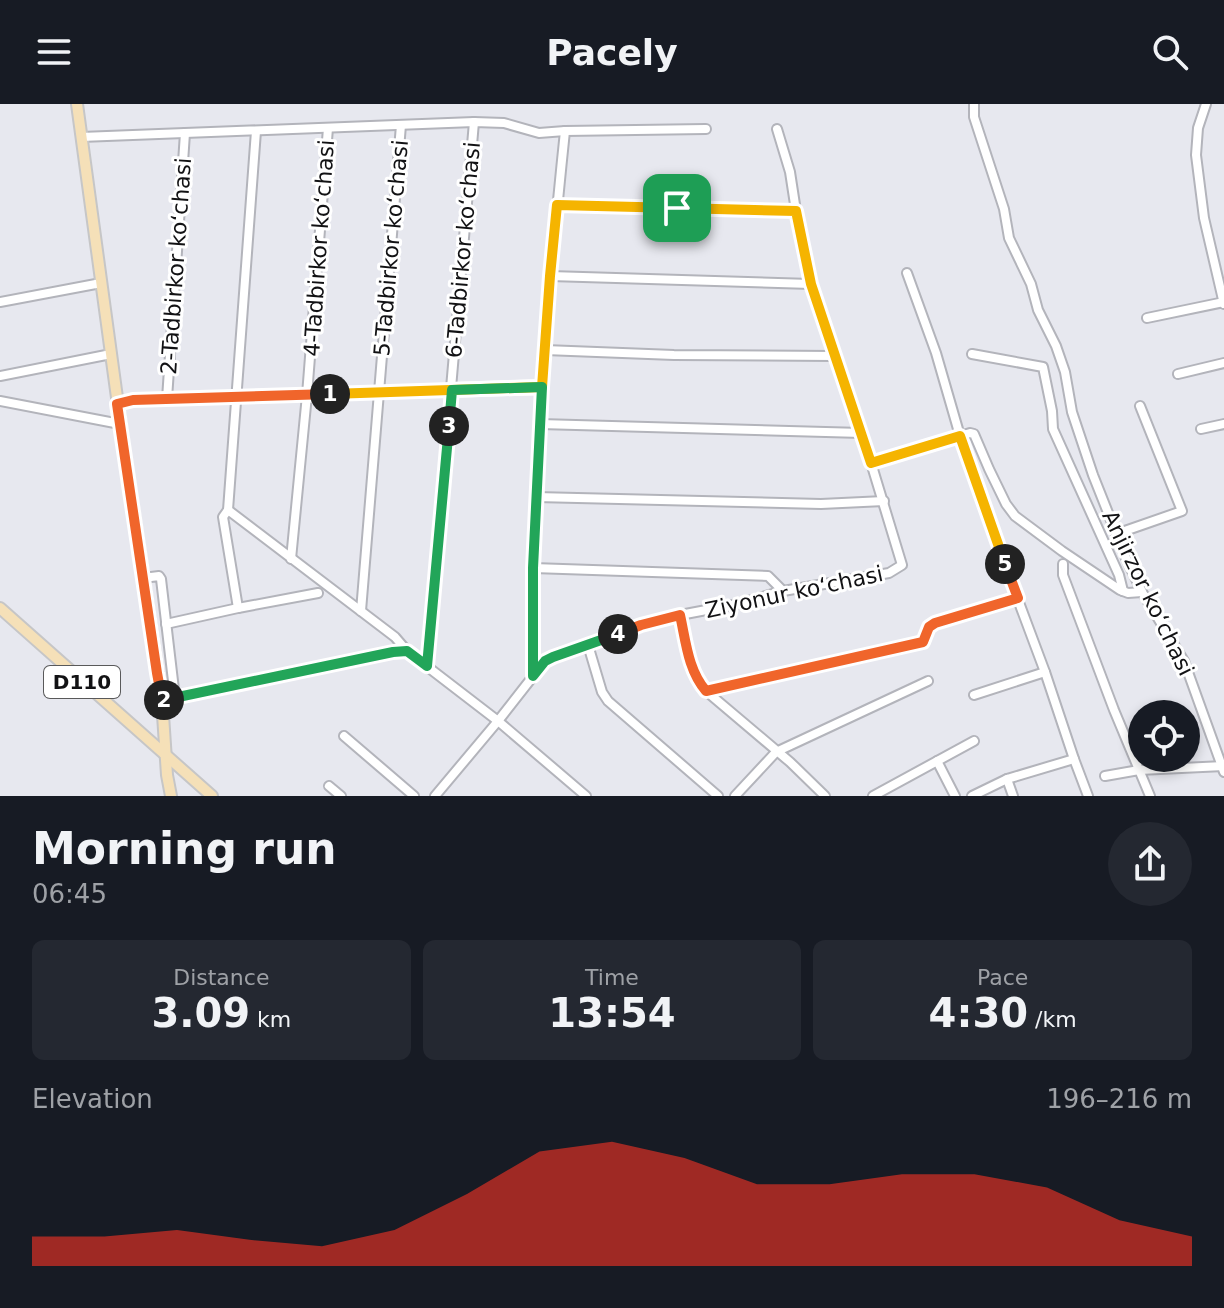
<!DOCTYPE html>
<html lang="en">
<head>
<meta charset="utf-8">
<style>
	:root { --surface:#171b24; --page:#242831; --text:#f1f3f6; --muted:#9ea1a6; --accent:#d93025 }
	body { margin:0; font-family:"DejaVu Sans",sans-serif; background:var(--page); color:var(--text); height:100vh; display:flex; flex-direction:column; font-size:30px; white-space:nowrap }
	* { box-sizing:border-box; margin:0 }
	p { font-size:26px; color:var(--muted) }
	.icon { flex:none; width:44px; height:44px; fill:none; stroke:currentColor; stroke-width:2; stroke-linecap:round; stroke-linejoin:round }
	.map { position:relative; height:692px; overflow:hidden }
	.side { display:flex; flex-direction:column; background:var(--surface); flex:1 }
	.side>* { flex:none }
	.tools { position:absolute; left:1128px; top:596px; display:grid; gap:16px }
	.tools a { display:grid; place-items:center; width:72px; height:72px; border-radius:50%; background:var(--surface); box-shadow:0 4px 12px #0003; font-size:40px }
	.pin { position:absolute; display:grid; place-items:center; width:68px; height:68px; color:#fff; margin:-34px; border-radius:16px; box-shadow:0 4px 12px #0006 }
	.km { position:absolute; width:40px; height:40px; margin:-20px; border-radius:50%; background:#222; color:#fff; font-size:22px; line-height:40px; text-align:center }
	.round { display:grid; place-items:center; flex:none; width:84px; height:84px; border-radius:42px; background:var(--page) }
	.headline { display:flex; align-items:center; justify-content:space-between; height:136px; padding:0 32px }
	h1 { font-size:44px; font-weight:600; line-height:60px }
	.metrics { display:grid; grid-template-columns:repeat(3,1fr); gap:12px; height:136px; padding:8px 32px }
	.metrics div { display:grid; align-content:center; border-radius:12px; background:var(--page); text-align:center }
	.metrics b { font-size:40px; font-weight:600 }
	.metrics small { font-size:22px; font-weight:400 }
	.metrics p { font-size:22px }
	.chart { height:224px; padding:16px 32px }
	.chart p { display:flex; justify-content:space-between }
	.chart svg { width:100%; height:144px; margin-top:8px; fill:var(--accent); opacity:.7 }
	header { display:flex; justify-content:space-between; align-items:center; height:104px; padding:0 32px; background:var(--surface); font-size:36px; font-weight:600 }
	.map>svg:first-child { display:block }
	.lines { fill:none; stroke-linecap:round; stroke-linejoin:round }
	.minor-casing { stroke:#b3b4bb; stroke-width:12 }
	.major-casing { stroke:#c6c6c7; stroke-width:14 }
	.minor { stroke:#fff; stroke-width:8 }
	.major { stroke:#f5e0b8; stroke-width:10 }
	.split-1-casing { stroke:#fff; stroke-width:16 }
	.split-2-casing { stroke:#fff; stroke-width:16 }
	.split-3-casing { stroke:#fff; stroke-width:16 }
	.split-4-casing { stroke:#fff; stroke-width:16 }
	.split-5-casing { stroke:#fff; stroke-width:16 }
	.split-6-casing { stroke:#fff; stroke-width:16 }
	.split-1 { stroke:#f5b400; stroke-width:10 }
	.split-2 { stroke:#f0652b; stroke-width:10 }
	.split-3 { stroke:#22a559; stroke-width:10 }
	.split-4 { stroke:#22a559; stroke-width:10 }
	.split-5 { stroke:#f0652b; stroke-width:10 }
	.split-6 { stroke:#f5b400; stroke-width:10 }
	.labels { text-anchor:middle; dominant-baseline:central; stroke-width:6; stroke-linejoin:round; paint-order:stroke }
	.shield { fill:#fff; stroke:#59595a; stroke-width:2 }
	.shield-label { font-size:20px; font-weight:bold; fill:#121214 }
	.street-label { font-size:22px; fill:#121214; stroke:#fff }
</style>
</head>
<body>
<header><svg class="icon" aria-label="menu" viewBox="0 0 24 24"><path d="M4 6h16M4 12h16M4 18h16"/></svg>Pacely<svg class="icon" aria-label="search" viewBox="0 0 24 24"><circle cx="10" cy="10" r="6"/><path d="M15 15l6 6"/></svg></header>
<div class="map">
<svg width="1224" height="692" viewBox="0 0 1224 692">
	<rect width="100%" height="100%" fill="#e7e8ef"/>
	<g class="lines">
		<defs>
			<g id="minor">
				<path d="M 974,0 L 974,13 L 1004,105 L 1009,134 L 1031,180 L 1038,206 L 1056,242 L 1065,268 L 1072,308 L 1093,371 L 1126,454 L 1142,488 L 1184,557 L 1224,668"/>
				<path d="M 1206,0 L 1198,24 L 1196,51 L 1204,114 L 1224,200"/>
				<path d="M 81,33 L 474,18 L 504,19 L 539,29 L 565,27 L 706,25"/>
				<path d="M 557,101 L 796,107"/>
				<path d="M 907,169 L 936,249 L 960,332 L 996,437 L 1045,568 L 1074,655 L 1007,675"/>
				<path d="M 550,172 L 811,180"/>
				<path d="M 0,198 L 101,179"/>
				<path d="M 1147,214 L 1224,198"/>
				<path d="M 545,246 L 674,251 L 834,252"/>
				<path d="M 972,250 L 1043,263 L 1052,307 L 1053,325 L 1119,471 L 1123,487"/>
				<path d="M 1178,270 L 1224,259"/>
				<path d="M 0,272 L 111,250"/>
				<path d="M 167,295 L 185,29"/>
				<path d="M 0,297 L 120,320"/>
				<path d="M 117,300 L 133,296 L 167,295 L 542,283"/>
				<path d="M 540,320 L 862,329"/>
				<path d="M 1201,325 L 1224,320"/>
				<path d="M 871,359 L 970,329 L 974,330 L 989,365 L 1006,400 L 1015,412 L 1062,447 L 1120,486 L 1128,489 L 1142,488"/>
				<path d="M 536,393 L 821,400 L 884,397"/>
				<path d="M 228,406 L 395,533 L 407,547 L 498,617 L 586,692"/>
				<path d="M 1116,430 L 1182,407 L 1140,302"/>
				<path d="M 291,455 L 307,291 L 328,24"/>
				<path d="M 1063,460 L 1063,471 L 1114,606 L 1150,692"/>
				<path d="M 533,464 L 768,472 L 783,487"/>
				<path d="M 143,474 L 159,472 L 161,475 L 175,594"/>
				<path d="M 238,504 L 223,413 L 228,406 L 256,27"/>
				<path d="M 361,507 L 401,21"/>
				<path d="M 680,511 C 686,538 688,566 706,587 L 790,658 L 825,692"/>
				<path d="M 166,520 L 238,504 L 318,489"/>
				<path d="M 588,541 L 602,588 L 608,597 L 718,692"/>
				<path d="M 427,562 L 474,18"/>
				<path d="M 533,571 C 533,535 532,499 533,462 C 537,317 550,171 565,27"/>
				<path d="M 706,587 L 923,538 L 930,521 L 1018,494"/>
				<path d="M 974,591 L 1045,568"/>
				<path d="M 162,596 L 393,548 L 407,547"/>
				<path d="M 344,632 L 414,692"/>
				<path d="M 1074,655 L 1088,692"/>
				<path d="M 937,657 L 955,692"/>
				<path d="M 1105,672 L 1139,666 L 1224,662"/>
				<path d="M 329,682 L 341,692"/>
				<path d="M 435,692 L 498,617 L 545,557 L 553,553 L 641,521 L 680,511 L 738,500 L 783,487 L 889,469 L 902,461 L 862,329 L 834,252 L 811,180 L 796,107 L 790,68 L 777,25"/>
				<path d="M 735,692 L 776,648 L 928,577"/>
				<path d="M 873,692 L 974,637"/>
				<path d="M 972,692 L 1007,675 L 1013,692"/>
			</g>
			<g id="major">
				<path d="M 77,0 L 124,345 L 162,596 L 167,671 L 171,692"/>
				<path d="M 0,504 L 212,692"/>
			</g>
		</defs>
		<!-- minor casing -->
		<use href="#minor" class="minor-casing"/>
		<!-- major casing -->
		<use href="#major" class="major-casing"/>
		<!-- minor -->
		<use href="#minor" class="minor"/>
		<!-- major -->
		<use href="#major" class="major"/>
	</g>
	<g class="lines">
		<defs>
			<path id="split-1" d="M 330,290 L 542,283 L 550,172 L 557,101 L 677,104"/>
			<path id="split-2" d="M 164,596 L 162,596 L 157,569 L 117,300 L 133,296 L 330,290"/>
			<path id="split-3" d="M 164,596 L 393,548 L 407,547 L 427,562 L 449,322"/>
			<path id="split-4" d="M 449,322 L 452,286 L 542,283 L 533,464 L 533,572 L 545,557 L 553,553 L 618,530"/>
			<path id="split-5" d="M 618,530 L 641,521 L 680,511 C 686,538 688,566 706,587 L 923,538 L 929,523 L 935,519 L 1018,494 L 1005,460"/>
			<path id="split-6" d="M 677,104 L 796,107 L 811,180 L 871,359 L 960,332 L 1005,460"/>
		</defs>
		<!-- split-1 casing -->
		<use href="#split-1" class="split-1-casing"/>
		<!-- split-2 casing -->
		<use href="#split-2" class="split-2-casing"/>
		<!-- split-3 casing -->
		<use href="#split-3" class="split-3-casing"/>
		<!-- split-4 casing -->
		<use href="#split-4" class="split-4-casing"/>
		<!-- split-5 casing -->
		<use href="#split-5" class="split-5-casing"/>
		<!-- split-6 casing -->
		<use href="#split-6" class="split-6-casing"/>
		<!-- split-1 -->
		<use href="#split-1" class="split-1"/>
		<!-- split-2 -->
		<use href="#split-2" class="split-2"/>
		<!-- split-3 -->
		<use href="#split-3" class="split-3"/>
		<!-- split-4 -->
		<use href="#split-4" class="split-4"/>
		<!-- split-5 -->
		<use href="#split-5" class="split-5"/>
		<!-- split-6 -->
		<use href="#split-6" class="split-6"/>
	</g>
	<g class="labels">
		<!-- shield labels -->
		<rect class="shield" x="44" y="562" width="76" height="32" rx="6"/>
		<g class="shield-label">
			<text x="82" y="578">D110</text>
		</g>
		<!-- street labels -->
		<g class="street-label">
			<text transform="translate(319 144) rotate(-86)">4-Tadbirkor koʻchasi</text>
			<text transform="translate(391 144) rotate(-85)">5-Tadbirkor koʻchasi</text>
			<text transform="translate(463 146) rotate(-85)">6-Tadbirkor koʻchasi</text>
			<text transform="translate(176 162) rotate(-86)">2-Tadbirkor koʻchasi</text>
			<text transform="translate(794 488) rotate(-12)">Ziyonur koʻchasi</text>
			<text transform="translate(1148 489) rotate(64)">Anjirzor koʻchasi</text>
		</g>
	</g>
</svg>
<div class="tools">
<a><svg class="icon" aria-label="locate" viewBox="0 0 24 24"><circle cx="12" cy="12" r="6"/><path d="M12 2v4M12 18v4M2 12h4M18 12h4"/></svg></a>
</div>
<div class="pin" style="left:677px;top:104px;background:#1e9e55"><svg class="icon" aria-label="arrive" viewBox="0 0 24 24"><path d="M6 21V4h12l-3 4 3 4H6"/></svg></div>
<b class="km" style="left:330px;top:290px">1</b>
<b class="km" style="left:164px;top:596px">2</b>
<b class="km" style="left:449px;top:322px">3</b>
<b class="km" style="left:618px;top:530px">4</b>
<b class="km" style="left:1005px;top:460px">5</b>
</div>
<section class="side">
<div class="headline"><div><h1>Morning run</h1><p>06:45</p></div><a class="round"><svg class="icon" aria-label="share" viewBox="0 0 24 24"><path d="M12 15V3M7 8l5-5 5 5M5 13v7h14v-7"/></svg></a></div>
<div class="metrics">
<div><p>Distance</p><b>3.09<small> km</small></b></div>
<div><p>Time</p><b>13:54</b></div>
<div><p>Pace</p><b>4:30<small> /km</small></b></div>
</div>
<div class="chart"><p><span>Elevation</span>196–216 m</p>
<svg viewBox="0 0 160 44" preserveAspectRatio="none"><path d="M0 44V35L10 35L20 33L30 36L40 38L50 33L60 22L70 9L80 6L90 11L100 19L110 19L120 16L130 16L140 20L150 30L160 35V44z"/></svg>
</div>
</section>
</body>
</html>
